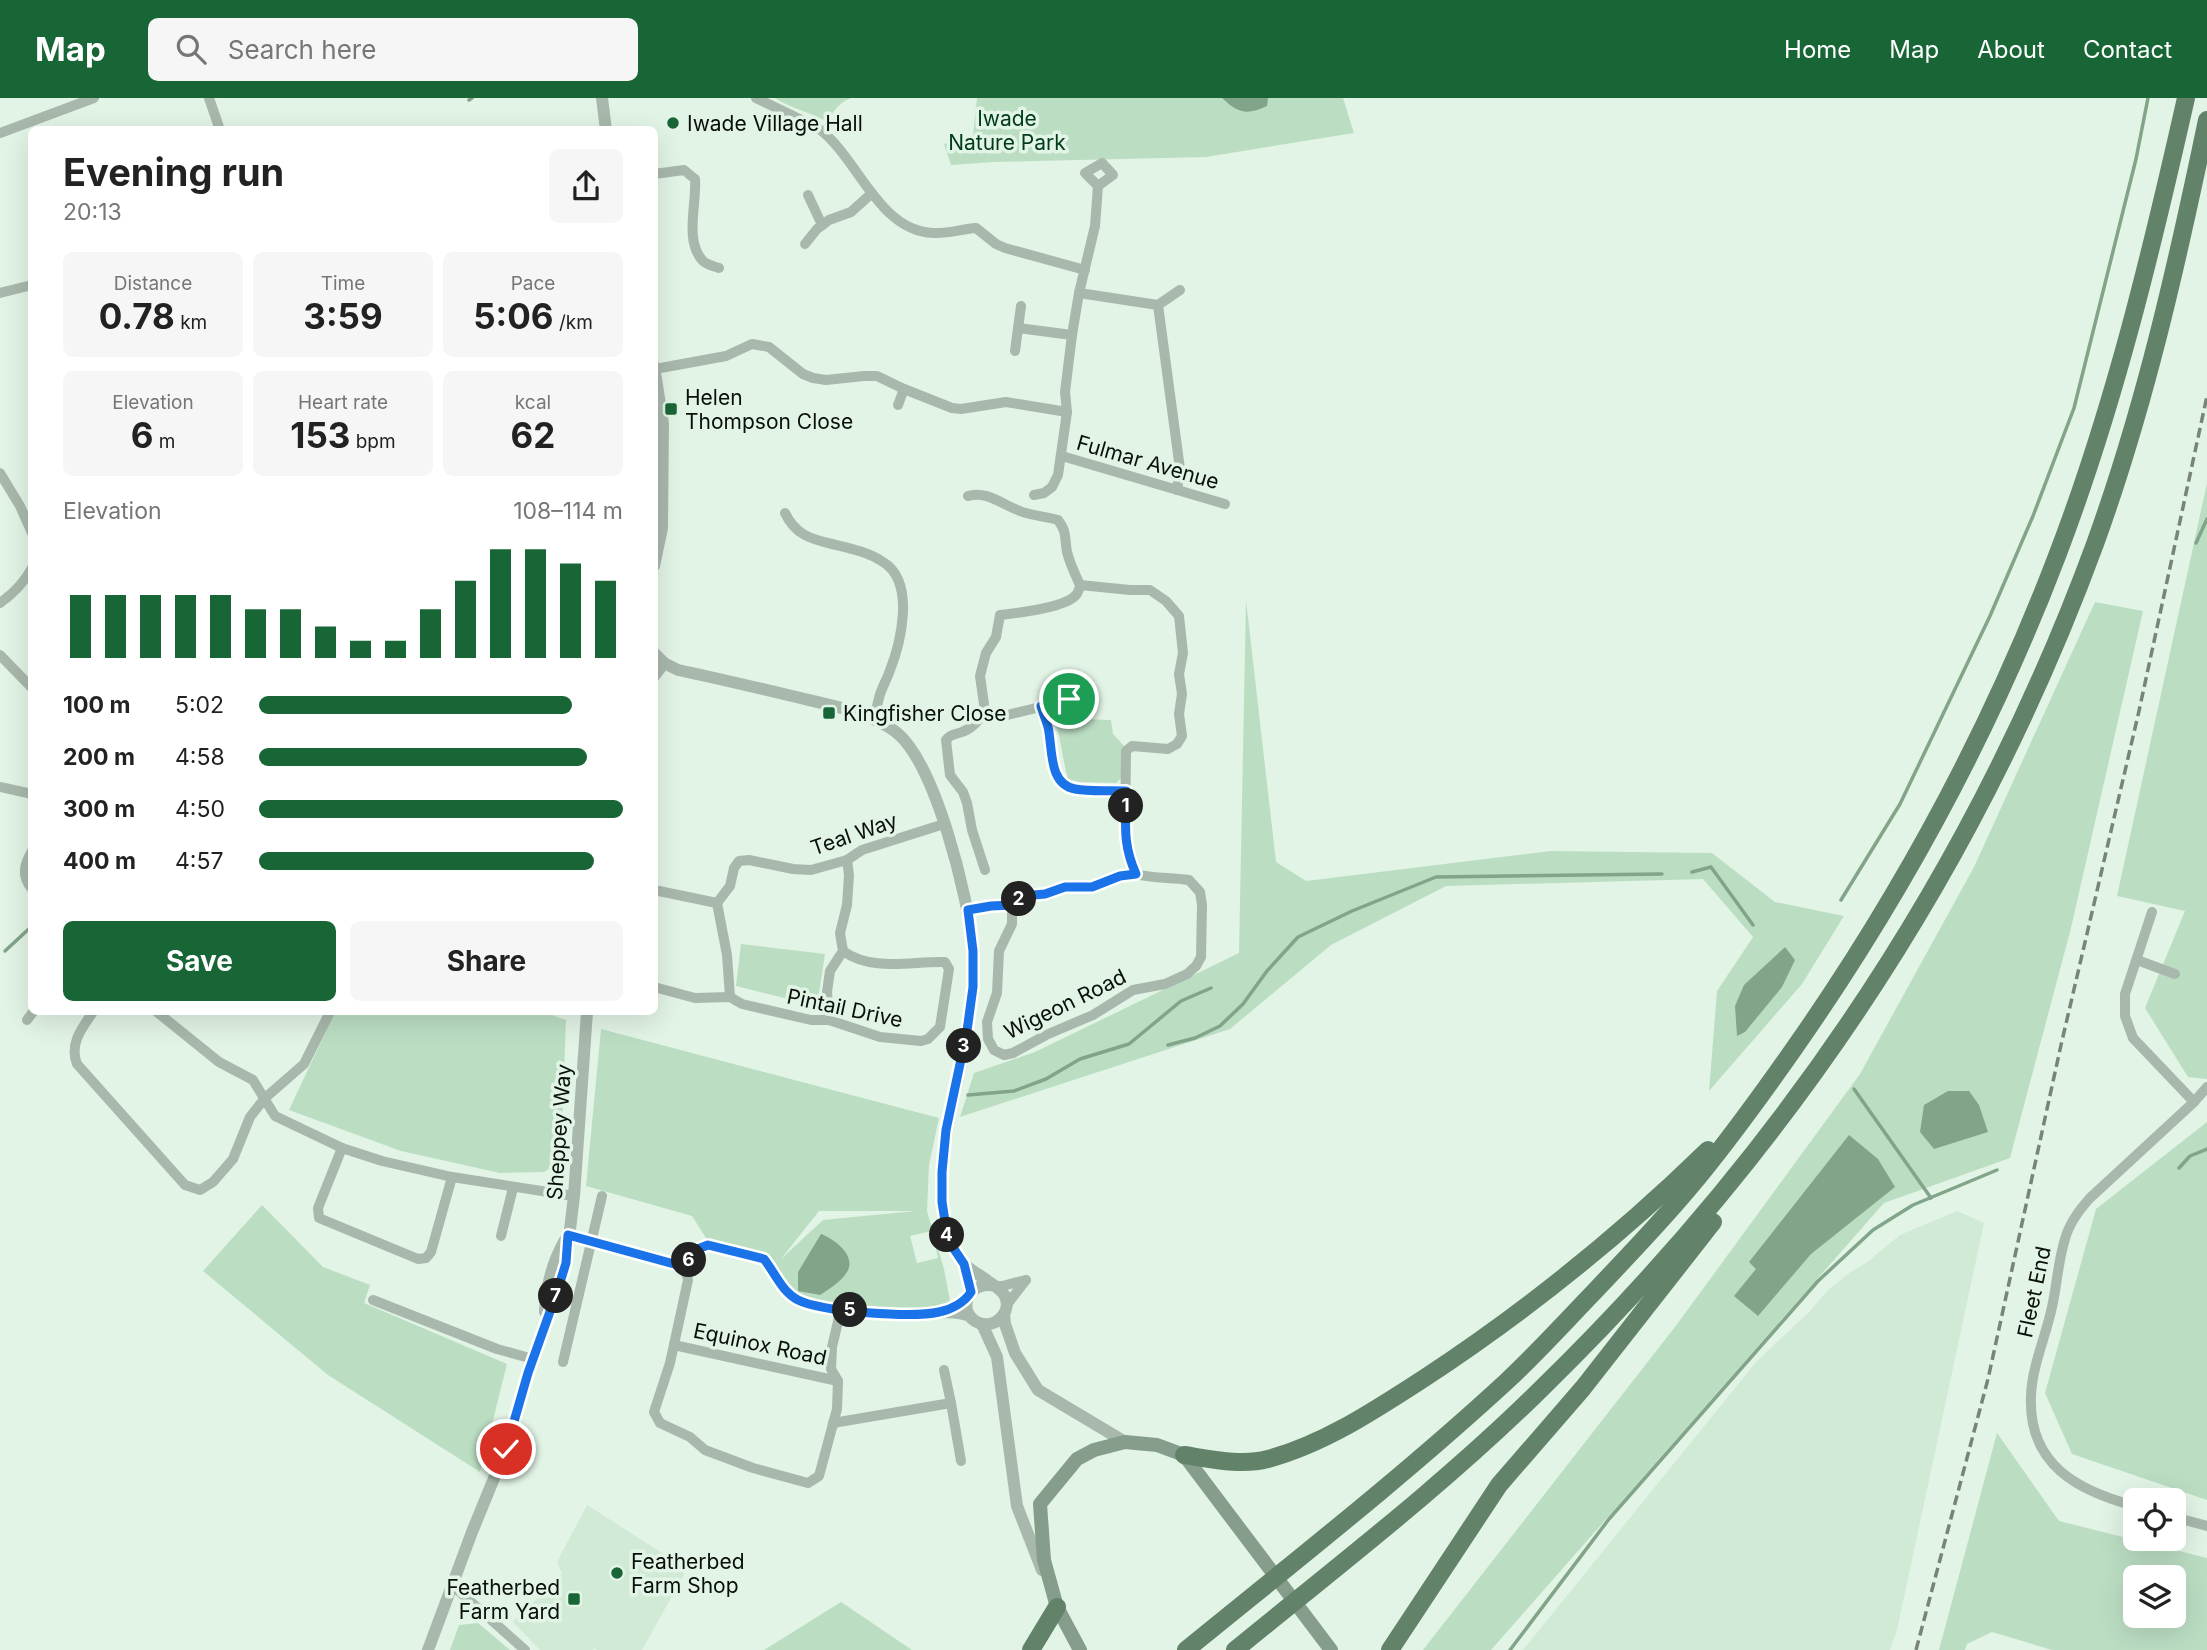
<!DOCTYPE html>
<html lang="en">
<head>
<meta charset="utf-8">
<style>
	:root { --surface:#fff; --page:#f6f6f6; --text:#222; --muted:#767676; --accent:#186636 }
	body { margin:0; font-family:Inter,sans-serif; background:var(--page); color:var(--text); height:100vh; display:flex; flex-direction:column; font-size:26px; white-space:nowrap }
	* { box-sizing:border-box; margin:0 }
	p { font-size:23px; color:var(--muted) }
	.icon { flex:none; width:38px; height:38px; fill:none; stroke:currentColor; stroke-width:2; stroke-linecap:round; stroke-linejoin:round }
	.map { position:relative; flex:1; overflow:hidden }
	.side { position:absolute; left:28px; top:28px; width:630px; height:889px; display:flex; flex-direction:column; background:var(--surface); border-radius:10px; box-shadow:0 7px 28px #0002 }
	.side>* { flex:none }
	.tools { position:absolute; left:2123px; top:1390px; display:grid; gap:14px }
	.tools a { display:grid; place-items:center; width:63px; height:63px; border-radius:10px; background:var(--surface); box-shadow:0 7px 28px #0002; font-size:35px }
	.pin { position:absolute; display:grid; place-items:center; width:60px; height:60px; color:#fff; margin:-30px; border:4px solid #fff; border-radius:50%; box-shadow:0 2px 7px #0007 }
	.km { position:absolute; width:35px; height:35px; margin:-18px; border-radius:50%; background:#222; color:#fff; font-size:19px; line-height:35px; text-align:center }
	.round { display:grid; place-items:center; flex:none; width:74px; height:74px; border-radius:10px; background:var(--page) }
	.overview { display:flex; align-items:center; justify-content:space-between; height:119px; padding:0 35px }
	h1 { font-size:38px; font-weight:700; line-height:52px }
	.metrics { display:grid; grid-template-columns:repeat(3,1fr); gap:10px; height:119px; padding:7px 35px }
	.metrics div { display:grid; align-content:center; border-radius:10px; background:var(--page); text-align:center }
	.metrics b { font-size:35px; font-weight:700 }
	.metrics small { font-size:19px; font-weight:400 }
	.metrics p { font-size:19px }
	.chart { height:196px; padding:14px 35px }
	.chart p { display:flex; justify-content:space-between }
	.chart svg { width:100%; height:126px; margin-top:7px; stroke:var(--accent); stroke-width:6 }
	.action { display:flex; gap:14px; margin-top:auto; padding:14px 35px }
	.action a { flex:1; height:80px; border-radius:10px; background:var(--accent); color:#fff; font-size:28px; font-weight:700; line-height:80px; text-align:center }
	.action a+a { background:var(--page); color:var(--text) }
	ul { padding:0 35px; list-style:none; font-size:23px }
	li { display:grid; grid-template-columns:112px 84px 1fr; align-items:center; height:52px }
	li i { height:18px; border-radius:9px; background:var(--accent) }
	header { display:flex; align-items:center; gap:42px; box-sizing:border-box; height:98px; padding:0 35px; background:var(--accent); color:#fff }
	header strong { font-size:33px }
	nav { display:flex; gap:38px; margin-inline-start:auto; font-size:24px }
	.search { width:490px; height:63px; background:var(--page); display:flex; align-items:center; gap:18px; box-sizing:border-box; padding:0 24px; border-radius:10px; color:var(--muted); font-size:26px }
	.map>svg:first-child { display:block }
	.built { fill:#d1ead6 }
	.green { fill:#bbdec3; fill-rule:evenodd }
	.water { fill:#82a489 }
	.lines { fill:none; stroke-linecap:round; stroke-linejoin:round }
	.stream { stroke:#82a489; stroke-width:3.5 }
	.minor { stroke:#a9b8ac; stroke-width:10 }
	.tertiary { stroke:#a9b8ac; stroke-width:12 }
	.secondary { stroke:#869d8b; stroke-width:14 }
	.trunk { stroke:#63826a; stroke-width:18 }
	.rail { stroke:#78847b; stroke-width:3.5; stroke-dasharray:10 5; stroke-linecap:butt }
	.route-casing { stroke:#fff; stroke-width:14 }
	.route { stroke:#1a73e8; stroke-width:9 }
	.poi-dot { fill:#186636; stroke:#e2f4e6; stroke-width:2.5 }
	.labels { text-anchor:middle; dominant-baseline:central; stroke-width:7; stroke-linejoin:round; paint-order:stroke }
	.park-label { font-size:21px; fill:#003c1a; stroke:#e2f4e6 }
	.poi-label { font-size:21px; fill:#090f0a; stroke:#e2f4e6; text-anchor:start }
	.street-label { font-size:21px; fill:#090f0a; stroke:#e2f4e6 }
</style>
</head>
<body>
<header>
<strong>Map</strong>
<div class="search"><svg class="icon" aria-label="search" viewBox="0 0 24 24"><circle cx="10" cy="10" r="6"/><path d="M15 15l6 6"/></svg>Search here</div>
<nav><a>Home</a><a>Map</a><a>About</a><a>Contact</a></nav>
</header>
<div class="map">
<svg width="2207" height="1552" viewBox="0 0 2207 1552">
	<rect width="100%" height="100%" fill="#e2f4e6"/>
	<!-- built -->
	<g class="built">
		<path d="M 1957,1113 L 1984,1125 L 1897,1532 L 1890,1552 L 1523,1552 L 1756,1264 L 1810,1213 L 1827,1193 L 1849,1175 L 1866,1165 L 1900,1137 Z"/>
		<path d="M 587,1407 L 687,1471 L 642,1552 L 597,1552 L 594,1550 L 592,1552 L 540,1552 L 513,1524 L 562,1476 L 557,1464 Z"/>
	</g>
	<!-- green -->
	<g class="green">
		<path d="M 775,0 L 851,0 C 838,5 834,13 827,24 C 809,13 791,11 775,0 Z"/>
		<path d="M 977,0 L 1343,0 L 1354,35 L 1206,59 L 994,64 L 951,67 L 944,46 L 973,37 Z"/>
		<path d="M 2207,385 L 2207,981 L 2188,979 L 2145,910 L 2185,813 L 2117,798 Z"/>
		<path d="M 1246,502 L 1276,764 L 1306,783 L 1551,753 L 1712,755 L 1775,804 L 1844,818 L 1802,886 L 1709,993 L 1717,893 L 1753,839 L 1703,781 L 1446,788 L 1331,847 L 1230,931 L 960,1019 L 974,975 L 1035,954 L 1239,855 Z"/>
		<path d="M 2095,504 L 2143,513 L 2071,830 L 2010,1060 L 1884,1105 L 1491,1552 L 1423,1552 L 1678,1225 L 1860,976 L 1974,769 Z"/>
		<path d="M 1075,608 L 1076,621 L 1111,622 L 1113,636 L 1125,649 L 1122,679 L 1116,685 L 1079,684 L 1068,681 C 1062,660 1061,638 1053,618 L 1056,612 L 1062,614 Z"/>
		<path d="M 741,846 L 825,856 L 817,908 L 736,888 Z"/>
		<path d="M 335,914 L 543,914 L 566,922 L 561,1064 L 544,1074 L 500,1075 L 401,1053 L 289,1012 Z"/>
		<path d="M 601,931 L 939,1020 L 929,1067 L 927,1113 L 944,1171 L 951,1208 L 912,1211 L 848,1207 L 806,1201 L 786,1187 L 775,1164 L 767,1155 L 706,1140 L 692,1118 L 586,1088 ZM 819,1113 L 915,1113 L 823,1122 L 781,1161 ZM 932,1133 L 938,1160 L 917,1165 L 910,1138 ZM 815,1148 L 820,1197 L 798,1192 L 798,1174 Z"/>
		<path d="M 2207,1024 L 2207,1402 L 2072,1356 L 2045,1295 L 2096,1111 Z"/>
		<path d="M 262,1107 L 323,1169 L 370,1187 L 364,1205 L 507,1266 L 480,1374 L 328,1277 L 203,1173 Z"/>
		<path d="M 1997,1335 L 2059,1423 L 2207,1460 L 2207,1552 L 2052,1552 L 1992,1534 L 1967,1546 L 1965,1552 L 1939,1552 ZM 2135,1479 L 2174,1479 L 2174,1517 L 2135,1517 Z"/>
		<path d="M 841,1504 L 912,1552 L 764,1552 Z"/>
		<path d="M 478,1525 L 510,1552 L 450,1552 L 459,1527 Z"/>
	</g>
	<!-- water -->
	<g class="water">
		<path d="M 1222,0 L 1268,0 L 1267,8 C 1247,17 1239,16 1222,0 Z"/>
		<path d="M 1785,849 L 1795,862 L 1782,889 L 1745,934 L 1737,938 L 1735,908 L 1744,887 Z"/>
		<path d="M 1948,993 L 1969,993 L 1979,1007 L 1988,1034 L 1934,1051 L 1920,1034 L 1924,1007 Z"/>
		<path d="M 1849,1037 L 1878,1061 L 1895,1089 L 1811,1156 L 1758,1218 L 1734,1198 L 1756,1171 L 1749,1164 Z"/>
		<path d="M 821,1136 C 834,1141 857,1157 847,1174 C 841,1184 829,1191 820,1197 L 798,1193 L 798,1174 Z"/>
	</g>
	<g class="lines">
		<!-- stream -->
		<g class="stream">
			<path d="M 469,2 L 472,0"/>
			<path d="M 2196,445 L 2207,421"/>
			<path d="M 1692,774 L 1711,769 L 1753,827"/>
			<path d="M 1841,802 L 1900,706 L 1990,518 L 2033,418 L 2074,310 L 2136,61 L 2148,0"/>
			<path d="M 5,853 L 32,828"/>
			<path d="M 1168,947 L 1195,940 L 1220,928 L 1243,906 L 1267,873 L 1298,839 L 1352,813 L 1436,779 L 1662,776"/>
			<path d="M 1854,991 L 1931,1100"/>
			<path d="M 968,997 L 1014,993 L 1046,981 L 1080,961 L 1129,946 L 1181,903 L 1211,890"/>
			<path d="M 2179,1070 L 2190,1058 L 2207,1051"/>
			<path d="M 1510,1552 L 1609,1421 L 1818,1183 L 1873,1132 L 1913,1107 L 1997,1072"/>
		</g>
		<!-- minor -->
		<g class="minor">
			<path d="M 209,0 L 220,32"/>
			<path d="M 756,0 L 818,30 C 858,59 878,133 933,135 C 948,136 962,131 976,130 L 996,146 L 1005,150 L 1085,172"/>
			<path d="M 0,35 L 94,0"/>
			<path d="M 1102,65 L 1113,77 L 1098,88 L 1085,75 Z"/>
			<path d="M 654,76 L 684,72 L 695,81 C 697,106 684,143 703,163 C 707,167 714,168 719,170"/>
			<path d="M 808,97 L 822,127"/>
			<path d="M 805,146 L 817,131 L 829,122 L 851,114 L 872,95"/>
			<path d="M 0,195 L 32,187"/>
			<path d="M 1079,195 L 1158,207 L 1180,371 L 1177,392"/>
			<path d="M 1158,207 L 1180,192"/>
			<path d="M 1018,230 L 1072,237"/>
			<path d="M 1015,253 L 1021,208"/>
			<path d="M 655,271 L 726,258 L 752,246 L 769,249 L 803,276 L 813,280 L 826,282 L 864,278 L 877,278 L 904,291 L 952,310 L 961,311 L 1006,304 L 1067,314"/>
			<path d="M 898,307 L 904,291"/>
			<path d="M 1062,358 L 1225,406"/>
			<path d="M 0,375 L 20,408 L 32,435"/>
			<path d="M 1034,397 L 1044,395 L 1052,389 L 1058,377 L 1067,314 L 1065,294 L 1072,237 L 1079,195 L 1095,128 L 1098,88"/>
			<path d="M 968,398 C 986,392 1003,407 1020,413 C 1032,418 1045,418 1058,422 C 1068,436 1064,439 1067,454 C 1070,466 1075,476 1080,487"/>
			<path d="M 785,415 C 795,436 810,441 832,446 C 849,450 869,454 883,464 C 916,484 901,545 889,575 C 886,583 881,591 879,600 C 877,607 876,614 874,621"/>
			<path d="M 0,505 C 14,495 24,485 32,470"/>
			<path d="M 0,557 L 32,590"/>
			<path d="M 1041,608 C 1043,615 1046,622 1048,630 C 1052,650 1048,686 1075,691 C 1091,694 1110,692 1126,693"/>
			<path d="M 0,689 L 32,696"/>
			<path d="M 32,753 C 24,767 21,778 32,791"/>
			<path d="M 985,772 L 972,732 L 967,705 L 963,694 L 950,677 L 946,642 C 951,635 955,637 962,634 C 973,630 979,622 985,613 L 1003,618 L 1061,604 L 1078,598"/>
			<path d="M 654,792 L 717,805"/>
			<path d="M 1012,807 L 1012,826 L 999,853 L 997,895 L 987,924 L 988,941 L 994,952 L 1004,957 L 1013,955 L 1046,937 L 1093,917 L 1133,892 L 1165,886 L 1187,876 L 1196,868 L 1201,859 L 1202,807 L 1200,794 L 1189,782 C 1171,779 1154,781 1136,776"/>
			<path d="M 968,812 L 991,808 L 1012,807 L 1023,798 L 1045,796 L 1065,789 L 1092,789 L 1120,778 L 1136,776 L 1128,757 L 1125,734 L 1126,653 L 1132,648 L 1168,651 L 1177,646 L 1182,638 L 1179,616 L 1182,596 L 1179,576 L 1183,555 L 1179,518 L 1166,503 L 1150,492 L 1130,492 L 1080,487 C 1080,489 1078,495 1076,497 C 1065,510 1017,515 1000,517 L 996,539 L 986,555 L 980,578 L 985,613"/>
			<path d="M 2152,814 L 2125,896 L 2125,918 L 2133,940 L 2194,1004"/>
			<path d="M 2137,862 L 2175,876"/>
			<path d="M 654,889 L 695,900 L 730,899 L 742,906 L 811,922 L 829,922 L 880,939 L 921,943 L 928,941 L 940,929 L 949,871 L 945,864 C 911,863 872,874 843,853"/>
			<path d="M 730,899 L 727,857 L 717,805 L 730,788 L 734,770 L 739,763 L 749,762 L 793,771 L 811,772 L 847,762 L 862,752 L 944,726"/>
			<path d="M 93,914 C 82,930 69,946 77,966 L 185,1087 L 200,1092 L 213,1084 L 233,1061 L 250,1019 L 265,1000 L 304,966 L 330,914"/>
			<path d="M 157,914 L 219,964 L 253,982 L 275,1018 L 342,1050 L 382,1063 L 452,1079 L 574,1098"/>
			<path d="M 27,922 L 33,914"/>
			<path d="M 829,922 L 827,894 L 830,873 L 843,853 L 840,835 L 847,807 L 849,777 L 847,762"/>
			<path d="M 342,1050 L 318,1110 L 319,1120 L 418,1161 L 426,1160 L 431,1154 L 452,1079"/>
			<path d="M 568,1137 L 685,1169"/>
			<path d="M 501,1138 L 513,1090"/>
			<path d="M 995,1188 L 1002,1188 L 1026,1182"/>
			<path d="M 373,1202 L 497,1251 L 533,1261"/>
			<path d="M 1006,1210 L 1009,1204 L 1026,1182"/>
			<path d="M 841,1211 L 832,1249 L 831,1271 L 838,1283 L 837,1311 L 819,1378 L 808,1385 L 753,1370 L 705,1352 L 690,1339 L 660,1325 L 654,1314 L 670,1265 L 688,1182 L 685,1169 L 695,1152 L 708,1147 L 764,1161 C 772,1171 779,1188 789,1196 C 809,1212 874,1216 901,1217 C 925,1218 947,1211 971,1219"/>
			<path d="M 674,1247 L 838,1283"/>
			<path d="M 563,1264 L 602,1098"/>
			<path d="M 944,1272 L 951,1305"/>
			<path d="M 833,1325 L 951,1305 L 961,1363"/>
			<path d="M 2135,1408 C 2078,1393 2028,1367 2031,1298 C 2032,1268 2046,1238 2052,1209 C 2057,1187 2058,1163 2065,1141 C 2069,1126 2080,1111 2090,1100 L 2194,1004 L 2207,989"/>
			<path d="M 2174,1419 L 2207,1428"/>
			<path d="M 452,1487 L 525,1552"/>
		</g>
		<!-- tertiary -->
		<g class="tertiary">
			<path d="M 602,0 L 606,32"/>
			<path d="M 654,268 L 663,326 L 662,430 L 654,468"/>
			<path d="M 654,555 L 664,565 L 678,572 C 716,580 754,589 792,598 C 824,606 869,613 896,634 C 936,666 968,799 973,850 C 975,876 971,904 968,929 C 959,992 934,1052 944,1117 C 947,1135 951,1151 963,1165 C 970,1173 981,1177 989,1184 C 995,1188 1001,1191 1005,1198 C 1012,1214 996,1231 979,1225 C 955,1215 968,1181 995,1188"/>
			<path d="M 654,578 L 664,565"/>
			<path d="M 545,1214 C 546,1188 552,1165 565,1142"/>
			<path d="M 1004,1216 L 1005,1226 L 1015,1255 L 1038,1292 L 1125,1344"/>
			<path d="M 982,1226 L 997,1259 L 1017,1408 L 1042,1472"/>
			<path d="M 428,1552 L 472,1434 L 506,1351 L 528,1275 L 566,1165 L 574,1098 L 587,914"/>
		</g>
		<!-- secondary -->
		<path class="secondary" d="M 1080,1552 L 1057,1509 L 1044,1462 L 1040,1406 L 1077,1361 L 1094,1352 L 1125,1344 L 1157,1347 L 1184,1357 L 1331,1552"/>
		<!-- trunk -->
		<g class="trunk">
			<path d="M 1184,1357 C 1211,1361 1241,1368 1268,1361 C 1324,1346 1375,1312 1423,1281 C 1525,1214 1621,1137 1708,1052"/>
			<path d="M 1031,1552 L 1057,1509"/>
			<path d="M 1186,1552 C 1294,1464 1405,1377 1507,1283 C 1537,1255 1565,1224 1594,1194 C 1626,1160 1660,1125 1690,1089 C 1727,1045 1760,999 1793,952 C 1901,798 1990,634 2057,458 C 2114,309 2151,155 2186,0"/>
			<path d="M 1235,1552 C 1339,1467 1446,1385 1541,1291 C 1787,1051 1976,770 2095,446 C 2145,308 2177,166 2207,22"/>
			<path d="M 1390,1552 L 1499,1387 L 1583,1290 L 1713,1124"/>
		</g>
		<!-- rail -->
		<path class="rail" d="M 1916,1552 L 1988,1281 L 2061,947 L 2139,613 L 2207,298"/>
	</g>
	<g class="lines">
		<defs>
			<path id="route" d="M 506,1351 L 528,1275 L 557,1194 L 566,1165 L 568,1137 L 685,1169 L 695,1152 L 708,1147 L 764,1161 C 775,1175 782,1194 798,1202 C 822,1214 913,1220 939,1214 C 951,1212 965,1204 971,1194 L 964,1166 L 948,1142 L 942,1104 L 942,1074 L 946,1032 L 967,933 L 973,889 L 973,853 L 968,812 L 991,808 L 1012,807 L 1023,798 L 1045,796 L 1065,789 L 1092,789 L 1120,778 L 1136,776 C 1122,745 1126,726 1126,693 C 1110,692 1091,694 1075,691 C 1048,686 1053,651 1048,629 C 1046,622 1043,615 1041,608 L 1069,601"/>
		</defs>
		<!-- route casing -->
		<use href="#route" class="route-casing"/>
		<!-- route -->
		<use href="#route" class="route"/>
	</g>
	<!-- markers -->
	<g class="poi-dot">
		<circle cx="673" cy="25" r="7"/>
		<rect x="664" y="304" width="14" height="14" rx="3.5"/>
		<rect x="822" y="608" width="14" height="14" rx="3.5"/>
		<circle cx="617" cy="1475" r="7"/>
		<rect x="567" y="1494" width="14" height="14" rx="3.5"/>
	</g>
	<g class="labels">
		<!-- park labels -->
		<g class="park-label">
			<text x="1007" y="20">Iwade<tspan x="1007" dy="24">Nature Park</tspan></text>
		</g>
		<!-- poi labels -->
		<g class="poi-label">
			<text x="687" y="25">Iwade Village Hall</text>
			<text x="685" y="299">Helen<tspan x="685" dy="24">Thompson Close</tspan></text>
			<text x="843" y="615">Kingfisher Close</text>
			<text x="631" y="1463">Featherbed<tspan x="631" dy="24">Farm Shop</tspan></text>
			<text x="560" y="1489" text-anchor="end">Featherbed<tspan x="560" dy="24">Farm Yard</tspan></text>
		</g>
		<!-- street labels -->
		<g class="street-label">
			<text transform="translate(1148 364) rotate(16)">Fulmar Avenue</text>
			<text transform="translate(854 736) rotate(-19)">Teal Way</text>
			<text transform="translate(1065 906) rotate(-26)">Wigeon Road</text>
			<text transform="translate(845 910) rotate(12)">Pintail Drive</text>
			<text transform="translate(559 1034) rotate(-86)">Sheppey Way</text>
			<text transform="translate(2034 1194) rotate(-78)">Fleet End</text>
			<text transform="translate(760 1246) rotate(12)">Equinox Road</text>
		</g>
	</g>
</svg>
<div class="tools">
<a><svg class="icon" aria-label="locate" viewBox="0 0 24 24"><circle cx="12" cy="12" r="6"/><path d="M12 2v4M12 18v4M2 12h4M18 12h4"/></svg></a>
<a><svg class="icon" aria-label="layers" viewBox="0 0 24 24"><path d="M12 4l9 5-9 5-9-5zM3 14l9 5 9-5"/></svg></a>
</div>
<div class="pin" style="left:1069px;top:601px;background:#1e9e55"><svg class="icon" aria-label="arrive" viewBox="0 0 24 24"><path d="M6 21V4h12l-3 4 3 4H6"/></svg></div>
<div class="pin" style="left:506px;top:1351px;background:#d93025"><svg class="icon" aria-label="check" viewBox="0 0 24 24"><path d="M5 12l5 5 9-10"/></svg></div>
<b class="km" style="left:1126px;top:708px">1</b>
<b class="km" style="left:1019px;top:801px">2</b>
<b class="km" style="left:964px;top:948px">3</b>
<b class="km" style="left:947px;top:1137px">4</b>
<b class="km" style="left:850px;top:1212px">5</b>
<b class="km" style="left:689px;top:1162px">6</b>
<b class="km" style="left:556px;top:1198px">7</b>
<section class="side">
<div class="overview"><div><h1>Evening run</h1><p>20:13</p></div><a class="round"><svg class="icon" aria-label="share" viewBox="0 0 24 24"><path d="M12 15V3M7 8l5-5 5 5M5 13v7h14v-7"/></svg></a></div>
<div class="metrics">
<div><p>Distance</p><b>0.78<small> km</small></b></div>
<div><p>Time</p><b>3:59</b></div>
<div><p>Pace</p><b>5:06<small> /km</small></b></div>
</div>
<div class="metrics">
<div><p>Elevation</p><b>6<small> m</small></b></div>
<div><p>Heart rate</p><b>153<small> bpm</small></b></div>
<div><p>kcal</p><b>62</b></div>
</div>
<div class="chart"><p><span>Elevation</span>108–114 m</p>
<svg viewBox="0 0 160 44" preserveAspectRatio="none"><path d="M5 44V22M15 44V22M25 44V22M35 44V22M45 44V22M55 44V27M65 44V27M75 44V33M85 44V38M95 44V38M105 44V27M115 44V17M125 44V6M135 44V6M145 44V11M155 44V17"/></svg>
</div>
<ul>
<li><b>100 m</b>5:02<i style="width:86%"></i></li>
<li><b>200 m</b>4:58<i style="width:90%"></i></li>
<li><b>300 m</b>4:50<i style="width:100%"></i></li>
<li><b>400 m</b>4:57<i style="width:92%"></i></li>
</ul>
<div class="action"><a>Save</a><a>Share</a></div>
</section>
</div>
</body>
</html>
